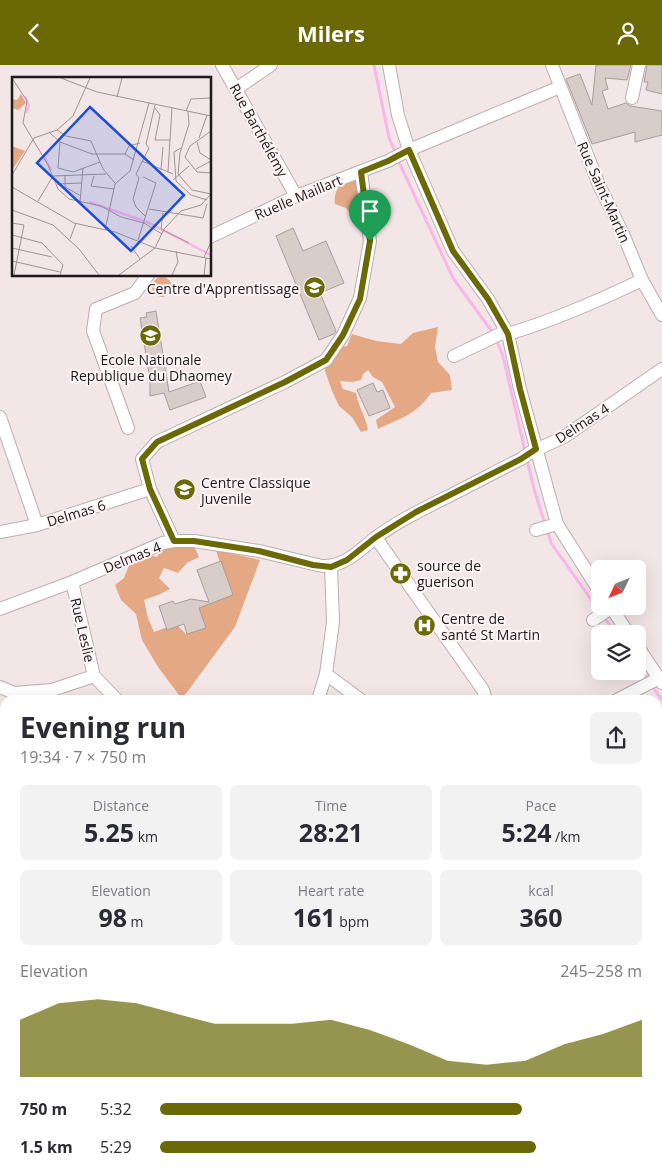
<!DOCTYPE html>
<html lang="en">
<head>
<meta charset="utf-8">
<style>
	:root { --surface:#fff; --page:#f2f2f3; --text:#2b2b33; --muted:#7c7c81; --accent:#6a6906 }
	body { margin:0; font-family:"Open Sans",sans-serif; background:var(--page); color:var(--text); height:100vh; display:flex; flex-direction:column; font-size:19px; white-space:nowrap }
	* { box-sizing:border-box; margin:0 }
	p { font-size:16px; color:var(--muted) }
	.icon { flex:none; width:28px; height:28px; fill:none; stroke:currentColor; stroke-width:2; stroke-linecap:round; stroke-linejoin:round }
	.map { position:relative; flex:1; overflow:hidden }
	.sheet { position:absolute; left:0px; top:630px; width:662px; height:480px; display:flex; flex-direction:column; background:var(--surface); border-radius:15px 15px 0 0; box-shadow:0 5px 20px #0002 }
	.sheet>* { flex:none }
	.needle { width:32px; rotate:227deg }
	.buttons { position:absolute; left:591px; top:495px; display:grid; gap:10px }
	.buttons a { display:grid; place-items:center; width:55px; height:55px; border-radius:8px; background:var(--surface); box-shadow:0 5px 20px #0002; font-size:25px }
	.pin { position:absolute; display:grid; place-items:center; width:42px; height:42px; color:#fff; margin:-51px -21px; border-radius:50% 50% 50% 0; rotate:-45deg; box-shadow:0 0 5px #0007 }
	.pin .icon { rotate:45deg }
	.round { display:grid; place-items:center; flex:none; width:52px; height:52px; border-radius:8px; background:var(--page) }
	.head { display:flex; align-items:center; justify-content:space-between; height:85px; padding:0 20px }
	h1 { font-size:28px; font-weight:700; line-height:38px }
	.stats { display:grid; grid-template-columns:repeat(3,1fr); gap:8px; height:85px; padding:5px 20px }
	.stats div { display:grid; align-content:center; border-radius:8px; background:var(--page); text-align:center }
	.stats b { font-size:25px; font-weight:700 }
	.stats small { font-size:14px; font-weight:400 }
	.stats p { font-size:14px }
	.chart { height:140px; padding:10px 20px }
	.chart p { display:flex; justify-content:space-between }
	.chart svg { width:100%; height:90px; margin-top:5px; fill:var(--accent); opacity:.7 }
	ul { padding:0 20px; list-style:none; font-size:16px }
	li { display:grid; grid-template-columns:80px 60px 1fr; align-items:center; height:38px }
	li i { height:12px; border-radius:6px; background:var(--accent) }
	header { display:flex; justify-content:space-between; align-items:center; height:65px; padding:0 20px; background:var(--accent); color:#fff; font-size:22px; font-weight:700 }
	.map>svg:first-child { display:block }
	.green { fill:#e4a884 }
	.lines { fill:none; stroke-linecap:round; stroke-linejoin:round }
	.stream { stroke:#fab6e9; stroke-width:3 }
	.building { fill:#d9cdca; stroke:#a89d9a }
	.minor-casing { stroke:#baaeaf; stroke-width:14 }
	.minor { stroke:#fff; stroke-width:12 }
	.route-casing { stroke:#fff; stroke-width:10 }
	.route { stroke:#6a6906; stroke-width:6 }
	.labels { text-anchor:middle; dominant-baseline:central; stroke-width:4; stroke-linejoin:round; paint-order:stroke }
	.street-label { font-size:14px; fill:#1e191a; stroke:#fff4f5 }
	.poi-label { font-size:14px; fill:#1e191a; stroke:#fff4f5; text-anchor:start }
	.inset-river { fill:none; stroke:#fab6e9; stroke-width:2.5 }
	.inset-road { fill:none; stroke:#9e9495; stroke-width:1 }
	.view { fill:#1d4ed8; fill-opacity:0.15; stroke:#1d4ed8; stroke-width:2.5 }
	.inset-edge { fill:none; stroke:#1e191a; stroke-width:2.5 }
</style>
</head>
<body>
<header><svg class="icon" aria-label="back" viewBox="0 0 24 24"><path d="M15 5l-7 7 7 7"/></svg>Milers<svg class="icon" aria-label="person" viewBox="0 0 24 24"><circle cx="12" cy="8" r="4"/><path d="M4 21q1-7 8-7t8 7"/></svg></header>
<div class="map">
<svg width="662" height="1110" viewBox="0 0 662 1110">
	<rect width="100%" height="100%" fill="#f3e6e7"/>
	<!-- green -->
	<g class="green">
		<path d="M 359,114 L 363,150 L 358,159 L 346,143 L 335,139 C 333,123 343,115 359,114 Z"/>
		<circle cx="162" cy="222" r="10"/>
		<path d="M 438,262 L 435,282 L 438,297 L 450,310 L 452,325 L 431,328 C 415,351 402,352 378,364 L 376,355 L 395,342 L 382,317 L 373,312 L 368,305 L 363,309 L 361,315 L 352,317 L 340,316 L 343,324 L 356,328 C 358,341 366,352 368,365 L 361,367 L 352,352 L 339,341 L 332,326 L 325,306 L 327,295 L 337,292 L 335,283 L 347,281 L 352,269 L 376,276 L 401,279 L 413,268 Z"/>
		<path d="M 165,479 L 193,479 L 199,492 L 187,498 L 178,508 L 164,503 L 159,513 L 170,524 L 158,530 L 144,535 L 148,553 L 154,567 L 176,559 L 186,569 L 195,565 L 192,544 L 229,528 L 216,485 L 260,495 L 235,562 L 182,634 L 158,602 L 142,575 L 136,549 L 121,535 L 115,520 L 124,513 L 132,493 L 146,489 L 157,492 Z"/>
	</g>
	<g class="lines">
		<!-- stream -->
		<g class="stream">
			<path d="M 374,0 L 389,73 L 396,89"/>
			<path d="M 398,95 L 453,213 L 493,268"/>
			<path d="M 496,274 L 503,291 L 525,386"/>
			<path d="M 527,395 L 534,424 L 545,459"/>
			<path d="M 547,464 L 551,478 L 600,547"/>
			<path d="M 604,552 L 616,569"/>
			<path d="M 638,600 L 649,616"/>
			<path d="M 652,621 L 662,635"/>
			<path d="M 658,909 L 662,900"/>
			<path d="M 577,1110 L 578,1105"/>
		</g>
	</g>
	<!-- building -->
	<g class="building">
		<path d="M 596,0 L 631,0 L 627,15 L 605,13 L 608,24 L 602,26 L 608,44 L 626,38 L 630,41 L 662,46 L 662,70 L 635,77 L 635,67 L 592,79 L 566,14 L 580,9 L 592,40 Z"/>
		<path d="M 647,0 L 662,0 L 662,29 L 646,25 L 648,17 L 644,17 Z"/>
		<path d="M 293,163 L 303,186 L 326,176 L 344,218 L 320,228 L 336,266 L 334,269 L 319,275 L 276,171 Z"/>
		<path d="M 156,246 L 169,327 L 200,316 L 206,332 L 170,345 L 164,328 L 150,331 L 150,315 L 140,253 L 147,252 L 146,248 Z"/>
		<path d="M 373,318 L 377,327 L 383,325 L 390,343 L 369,351 L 357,325 Z"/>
		<path d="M 221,496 L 233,530 L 199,543 L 206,563 L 187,569 L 184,559 L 167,565 L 159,541 L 173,536 L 175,539 L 191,534 L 209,537 L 197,505 Z"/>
	</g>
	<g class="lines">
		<defs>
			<g id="minor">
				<path d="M 222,0 L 296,131"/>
				<path d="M 389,0 L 398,50 L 409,85 L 453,186 L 488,234 L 508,269 L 520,324 L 557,459 L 600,527"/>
				<path d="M 552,0 L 599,120 L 623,169 L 642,215 L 662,250"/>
				<path d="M 236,24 L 271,0"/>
				<path d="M 632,33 L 639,0"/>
				<path d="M 210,172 L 296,131 L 388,96 L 409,85 L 560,22"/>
				<path d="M 454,291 L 502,268 L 508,269 C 555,255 598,236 642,215"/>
				<path d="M 0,352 L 37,460"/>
				<path d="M 128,363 L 93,266 L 96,244 L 135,228 L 148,210"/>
				<path d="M 150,424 L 174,476"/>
				<path d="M 536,465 L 557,459"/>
				<path d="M 0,467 L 37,460 L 150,424 L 142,394 L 157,377 L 285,317 L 326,295 L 343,270 L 360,233 L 370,176 L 361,107"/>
				<path d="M 376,473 L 483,625 L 486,635"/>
				<path d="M 72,517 L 94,611 L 117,635"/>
				<path d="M 610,541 L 629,569"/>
				<path d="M 0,544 L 72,517 L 163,478 L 174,476 L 194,476 L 259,486 L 322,501 C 344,502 359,486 375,473 C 398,456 423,444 449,431 C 473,419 497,406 521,394 L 531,387 L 564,372 L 662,304"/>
				<path d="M 593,555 L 611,543"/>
				<path d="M 638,582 L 662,618"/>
				<path d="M 326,609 L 361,635"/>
				<path d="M 0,622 L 14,628 L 52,625 L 94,611"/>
				<path d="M 318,635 L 326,609 L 333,557 L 331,502"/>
				<path d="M 617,635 L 659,613"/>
				<path d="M 658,704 L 662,703"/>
				<path d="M 658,851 L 662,856"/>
				<path d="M 0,911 L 5,908"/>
				<path d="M 658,934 L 662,924"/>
				<path d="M 0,999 L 5,1008"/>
				<path d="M 0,1079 L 5,1073"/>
				<path d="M 330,1105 L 331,1110"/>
				<path d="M 398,1105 L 399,1110"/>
				<path d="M 589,1110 L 590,1105"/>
			</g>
		</defs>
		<!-- minor casing -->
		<use href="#minor" class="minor-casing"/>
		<!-- minor -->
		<use href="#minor" class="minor"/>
	</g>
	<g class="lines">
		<defs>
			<path id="route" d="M 409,85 L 453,186 L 488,234 L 508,269 L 520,324 L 536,384 L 521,394 L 416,447 L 376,472 L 347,495 L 331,502 L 313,500 L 259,486 L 194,476 L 174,476 L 150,424 L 142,394 L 157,377 L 285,317 L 326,295 L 343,270 L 360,234 L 370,176 L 361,107 L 388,96 Z"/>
		</defs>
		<!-- route casing -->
		<use href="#route" class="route-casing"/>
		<!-- route -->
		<use href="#route" class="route"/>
	</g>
	<!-- icons -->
	<defs>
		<symbol id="school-disc" viewBox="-11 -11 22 22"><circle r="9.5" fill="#6a6906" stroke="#fff4f5"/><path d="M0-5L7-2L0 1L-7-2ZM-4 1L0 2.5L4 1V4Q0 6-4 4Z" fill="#fff"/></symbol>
		<symbol id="pharmacy-disc" viewBox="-11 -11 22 22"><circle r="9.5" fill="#6a6906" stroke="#fff4f5"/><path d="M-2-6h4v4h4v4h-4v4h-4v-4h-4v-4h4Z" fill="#fff"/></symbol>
		<symbol id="hospital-disc" viewBox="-11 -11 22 22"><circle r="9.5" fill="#6a6906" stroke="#fff4f5"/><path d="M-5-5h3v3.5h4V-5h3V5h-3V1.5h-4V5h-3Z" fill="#fff"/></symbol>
	</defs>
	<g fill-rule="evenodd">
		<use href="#school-disc" x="302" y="210" width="25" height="25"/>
		<use href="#school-disc" x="138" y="258" width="25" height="25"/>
		<use href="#school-disc" x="172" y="412" width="25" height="25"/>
		<use href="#pharmacy-disc" x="388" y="496" width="25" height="25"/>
		<use href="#hospital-disc" x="412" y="548" width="25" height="25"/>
	</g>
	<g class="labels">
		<!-- street labels -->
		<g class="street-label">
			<text transform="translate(259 65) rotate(61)">Rue Barthélémy</text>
			<text transform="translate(604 127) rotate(66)">Rue Saint-Martin</text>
			<text transform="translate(298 132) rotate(-23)">Ruelle Maillart</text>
			<text transform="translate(582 358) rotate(-33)">Delmas 4</text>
			<text transform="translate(76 448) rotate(-17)">Delmas 6</text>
			<text transform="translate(132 492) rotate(-22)">Delmas 4</text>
			<text transform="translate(83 565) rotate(77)">Rue Leslie</text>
		</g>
		<!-- poi labels -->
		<g class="poi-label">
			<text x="299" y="223" text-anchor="end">Centre d'Apprentissage</text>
			<text x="151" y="294" text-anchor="middle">Ecole Nationale<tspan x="151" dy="16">Republique du Dhaomey</tspan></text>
			<text x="201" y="417">Centre Classique<tspan x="201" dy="16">Juvenile</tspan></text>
			<text x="417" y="500">source de<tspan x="417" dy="16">guerison</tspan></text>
			<text x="441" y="553">Centre de<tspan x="441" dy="16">santé St Martin</tspan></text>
		</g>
	</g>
	<!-- overview -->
	<g transform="translate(12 12)">
		<rect width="199" height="199" fill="#f3e6e7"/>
		<path d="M 9,17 L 14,26 L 6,33 L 0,31 L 0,22 L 5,23 ZM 0,69 L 13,74 L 0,93 Z" fill="#e4a884"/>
		<path class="inset-river" d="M 13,19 L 17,29 L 14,36M 32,79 L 39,93M 77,125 L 135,145 L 199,178"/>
		<path class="inset-road" d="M 0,1 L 15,24 L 11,46 L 36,88 L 46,112 L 57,122 L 89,129 L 109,140 L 132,146 L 150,157M 49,1 L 85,15 L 199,39M 105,20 L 110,1M 143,31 L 148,38 L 143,63 L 158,63M 174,34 L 179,22 L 199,21M 176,34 L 177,47 L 168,76 L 166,97 L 180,113 L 199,117M 45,53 L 54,59 L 79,64 L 91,92 L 103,106M 199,54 L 178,69 L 173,80 L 185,95 L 199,96M 38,56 L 48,65 L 80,77 L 113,77 L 122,83M 187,61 L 195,38M 48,65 L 46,91 L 61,95 L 88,85M 185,65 L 188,76 L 199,83M 169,71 L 162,75 L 164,104 L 179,118 L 195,123M 113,77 L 117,69 L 128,66M 130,84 L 161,97M 184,92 L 199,84M 149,93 L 151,70M 156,95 L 160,31M 0,98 L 22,61 L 45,53 L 61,39 L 78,1M 53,99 L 53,110 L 69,119M 82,99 L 79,109 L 102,112M 161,103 L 177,89M 45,107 L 70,106M 0,110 L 62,146 L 103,155 L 143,171 L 199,182M 26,124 L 41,99 L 94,97M 68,125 L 71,91M 137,132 L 191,141 L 195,127M 0,133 L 41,148 L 67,172 L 87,198M 134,140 L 124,130 L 121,122 L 127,101 L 124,97 L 137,71 L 134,67 L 143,28M 0,146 L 12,148 L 2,198M 149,152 L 177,166M 149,152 L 151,136M 93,153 L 103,107 L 118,94 L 137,26M 0,158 L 30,166 L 51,188 L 48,198M 58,162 L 64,146M 126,163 L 144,106 L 131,100M 119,169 L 128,182M 0,171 L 40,180M 192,180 L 199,165M 0,184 L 48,195M 107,198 L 143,171 L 152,152 L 169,134 L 189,128 L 199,117M 160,198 L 166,185 L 164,174M 192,198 L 194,181"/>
		<path class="view" d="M 78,30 L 172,118 L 119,174 L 25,86 Z"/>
		<rect width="199" height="199" class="inset-edge"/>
	</g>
</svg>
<div class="buttons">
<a><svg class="needle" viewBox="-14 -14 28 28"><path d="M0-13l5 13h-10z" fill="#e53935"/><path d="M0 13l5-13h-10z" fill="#7c7c81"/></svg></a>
<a><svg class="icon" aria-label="layers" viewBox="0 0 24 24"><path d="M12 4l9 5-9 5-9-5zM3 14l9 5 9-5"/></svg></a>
</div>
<div class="pin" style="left:370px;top:176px;background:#1e9e55"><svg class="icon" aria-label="arrive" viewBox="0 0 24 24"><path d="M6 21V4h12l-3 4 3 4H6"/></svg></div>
<section class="sheet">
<div class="head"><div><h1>Evening run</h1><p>19:34 · 7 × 750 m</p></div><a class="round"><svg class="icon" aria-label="share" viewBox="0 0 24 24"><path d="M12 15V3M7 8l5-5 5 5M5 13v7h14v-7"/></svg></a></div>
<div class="stats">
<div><p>Distance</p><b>5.25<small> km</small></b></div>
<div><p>Time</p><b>28:21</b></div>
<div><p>Pace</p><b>5:24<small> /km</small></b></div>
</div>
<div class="stats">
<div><p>Elevation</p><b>98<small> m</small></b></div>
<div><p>Heart rate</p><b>161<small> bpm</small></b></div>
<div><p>kcal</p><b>360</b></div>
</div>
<div class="chart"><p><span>Elevation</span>245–258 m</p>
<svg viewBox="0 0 160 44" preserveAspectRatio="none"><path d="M0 44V16L10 8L20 6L30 8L40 13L50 18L60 18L70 18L80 16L90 21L100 28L110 36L120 38L130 36L140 28L150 23L160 16V44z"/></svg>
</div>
<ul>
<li><b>750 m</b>5:32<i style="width:75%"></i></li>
<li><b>1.5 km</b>5:29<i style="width:78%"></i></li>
</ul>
</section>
</div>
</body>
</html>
